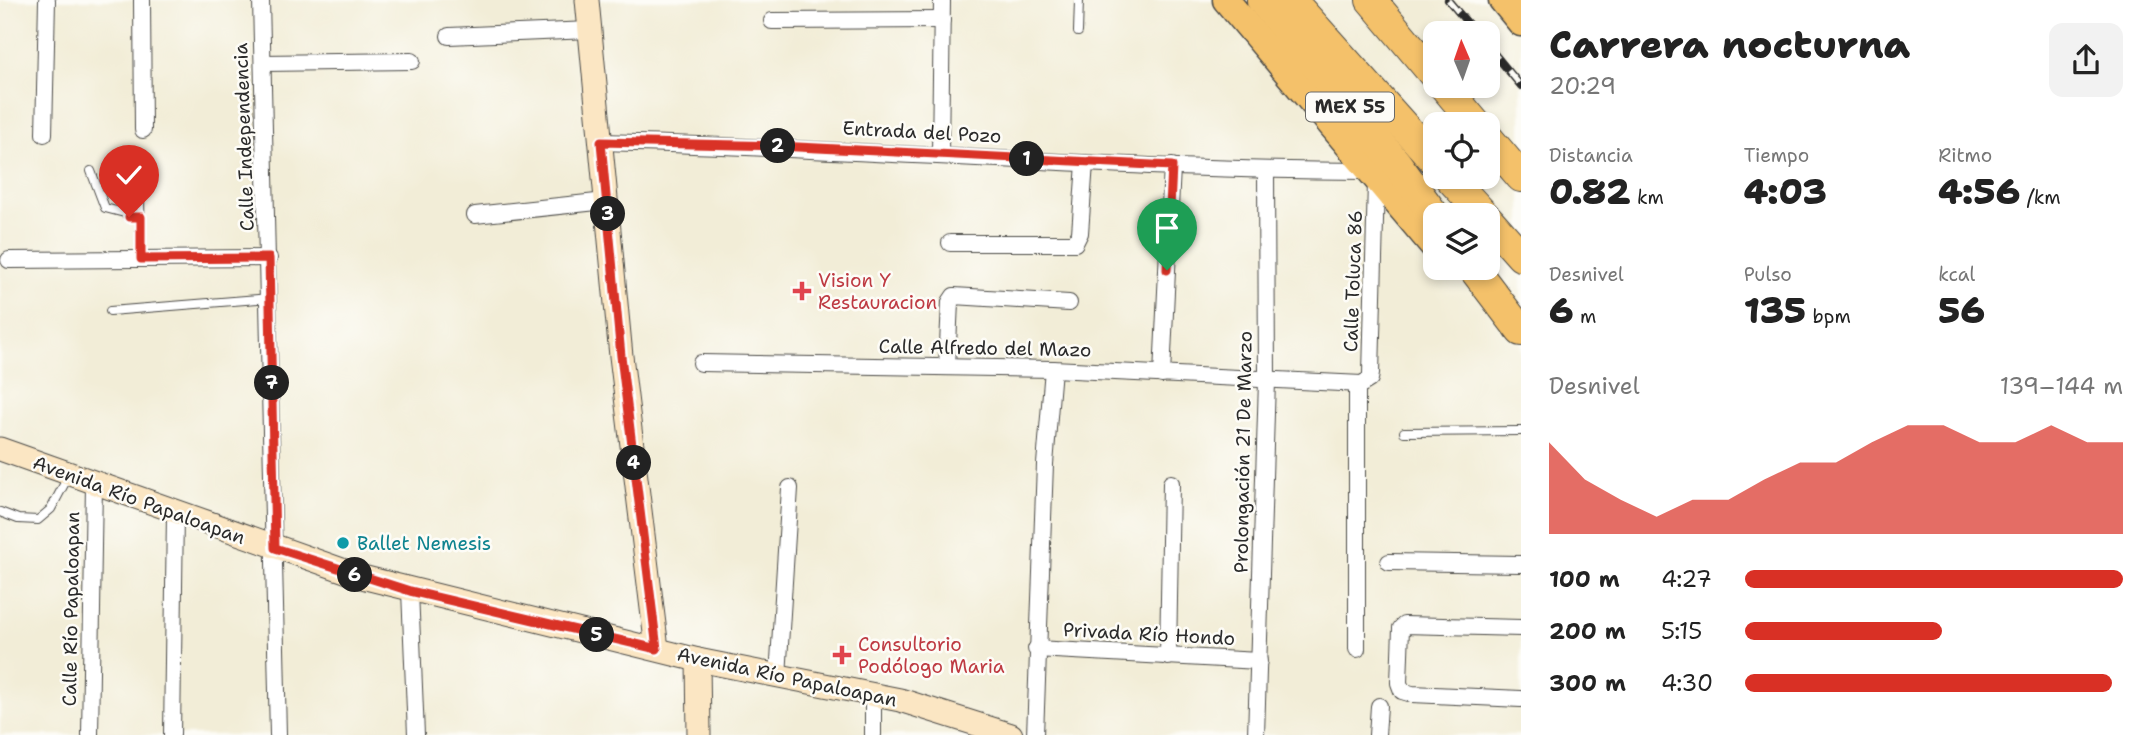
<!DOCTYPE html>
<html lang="es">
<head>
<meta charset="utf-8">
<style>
	:root { --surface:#fff; --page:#f2f2f2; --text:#222; --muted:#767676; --accent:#d93025 }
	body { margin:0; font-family:"Shantell Sans",sans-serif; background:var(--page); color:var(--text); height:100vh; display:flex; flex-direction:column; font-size:26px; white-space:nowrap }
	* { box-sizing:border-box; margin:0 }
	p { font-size:23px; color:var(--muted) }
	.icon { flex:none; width:38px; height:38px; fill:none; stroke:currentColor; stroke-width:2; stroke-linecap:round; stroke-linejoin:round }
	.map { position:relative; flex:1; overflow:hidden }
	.sheet { display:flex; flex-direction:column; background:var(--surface); width:630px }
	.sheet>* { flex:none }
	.needle { width:46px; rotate:358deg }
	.controls { position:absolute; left:1423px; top:21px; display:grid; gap:14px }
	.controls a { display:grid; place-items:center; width:77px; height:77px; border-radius:14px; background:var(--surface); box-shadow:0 4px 10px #0003; font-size:35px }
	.pin { position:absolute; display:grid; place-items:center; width:60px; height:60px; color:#fff; margin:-72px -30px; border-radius:50% 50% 50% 0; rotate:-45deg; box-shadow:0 0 7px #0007 }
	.pin .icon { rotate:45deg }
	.km { position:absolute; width:35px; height:35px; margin:-18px; border-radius:50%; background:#222; color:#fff; font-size:19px; line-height:35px; text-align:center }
	.round { display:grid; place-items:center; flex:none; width:74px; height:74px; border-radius:14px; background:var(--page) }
	.summary { display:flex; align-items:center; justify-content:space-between; height:119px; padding:0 28px }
	h1 { font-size:38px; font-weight:800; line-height:52px }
	.stats { display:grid; grid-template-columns:repeat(3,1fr); gap:10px; height:119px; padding:7px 28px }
	.stats div { display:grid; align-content:center }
	.stats b { font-size:35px; font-weight:800 }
	.stats small { font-size:19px; font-weight:400 }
	.stats p { font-size:19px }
	.chart { height:196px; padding:14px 28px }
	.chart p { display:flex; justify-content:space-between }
	.chart svg { width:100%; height:126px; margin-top:7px; fill:var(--accent); opacity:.7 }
	ul { padding:0 28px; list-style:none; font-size:23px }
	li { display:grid; grid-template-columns:112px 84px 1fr; align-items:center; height:52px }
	li i { height:18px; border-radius:9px; background:var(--accent) }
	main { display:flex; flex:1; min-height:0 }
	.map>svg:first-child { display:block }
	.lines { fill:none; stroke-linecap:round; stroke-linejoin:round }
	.lane-casing { stroke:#494845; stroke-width:10 }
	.street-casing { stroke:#494845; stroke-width:18 }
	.secondary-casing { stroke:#494845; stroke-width:25 }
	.primary-casing { stroke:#494845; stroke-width:29 }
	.highway-casing { stroke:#494845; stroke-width:32 }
	.lane { stroke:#fff; stroke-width:8 }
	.street { stroke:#fff; stroke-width:16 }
	.secondary { stroke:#fbe6c3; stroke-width:23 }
	.primary { stroke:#f4c16a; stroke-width:26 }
	.highway { stroke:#f4c16a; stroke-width:30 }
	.rail-casing { stroke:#2b2b2b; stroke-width:8 }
	.rail { stroke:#fdfcf7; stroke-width:5; stroke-dasharray:16; stroke-linecap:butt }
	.route-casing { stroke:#fff; stroke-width:14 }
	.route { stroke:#d93025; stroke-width:9 }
	.health-dot { fill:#e0444e; stroke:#fdfcf7; stroke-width:2.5 }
	.culture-dot { fill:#0f9aa8; stroke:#fdfcf7; stroke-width:2.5 }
	.labels { text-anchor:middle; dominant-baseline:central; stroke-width:5; stroke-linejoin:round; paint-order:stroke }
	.shield { fill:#fdfcf7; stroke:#6a6a68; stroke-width:2 }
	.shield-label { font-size:18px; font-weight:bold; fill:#2b2b2b }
	.street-label { font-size:19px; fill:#2b2b2b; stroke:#fdfcf7 }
	.health-label { font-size:19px; fill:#be3a42; stroke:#fdfcf7; text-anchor:start }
	.culture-label { font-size:19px; fill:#0d838f; stroke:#fdfcf7; text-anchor:start }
</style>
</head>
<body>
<main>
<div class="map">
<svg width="1521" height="735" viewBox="0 0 1521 735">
	<rect width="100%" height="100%" fill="#fdfcf7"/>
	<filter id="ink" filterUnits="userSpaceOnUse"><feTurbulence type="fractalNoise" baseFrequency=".0143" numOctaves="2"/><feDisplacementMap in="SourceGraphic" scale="14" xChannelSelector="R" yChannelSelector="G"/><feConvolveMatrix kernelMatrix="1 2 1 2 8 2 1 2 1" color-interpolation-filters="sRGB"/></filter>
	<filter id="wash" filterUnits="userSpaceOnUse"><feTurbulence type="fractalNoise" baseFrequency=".00686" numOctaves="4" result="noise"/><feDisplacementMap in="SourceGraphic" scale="28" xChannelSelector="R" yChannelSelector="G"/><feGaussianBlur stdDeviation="1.57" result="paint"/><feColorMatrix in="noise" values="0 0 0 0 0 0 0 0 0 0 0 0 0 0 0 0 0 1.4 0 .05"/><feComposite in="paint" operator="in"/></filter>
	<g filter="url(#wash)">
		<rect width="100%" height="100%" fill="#f2edd7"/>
	</g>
	<g filter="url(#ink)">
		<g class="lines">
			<defs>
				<g id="lane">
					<path d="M 1078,32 L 1079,0"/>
					<path d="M 91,171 L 105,208 L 140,217"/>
					<path d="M 140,195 L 141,259"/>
					<path d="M 110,311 L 270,298"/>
					<path d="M 1404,432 L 1521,431"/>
					<path d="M 0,512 L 18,519 L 38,520 L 51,509 L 69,475"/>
				</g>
				<g id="street">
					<path d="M 142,0 L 143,130"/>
					<path d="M 261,0 L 278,735"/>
					<path d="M 772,21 L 942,20"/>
					<path d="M 449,36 L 590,30"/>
					<path d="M 263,63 L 412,61"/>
					<path d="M 44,134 L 47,0"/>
					<path d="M 601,142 C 856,148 1112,170 1367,171"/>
					<path d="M 940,154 L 942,0"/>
					<path d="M 475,215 L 606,201"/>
					<path d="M 950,243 L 1075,243 L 1080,233 L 1085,163"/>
					<path d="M 9,260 L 269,258"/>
					<path d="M 701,363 L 1053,369 L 1362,384 L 1370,379 L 1371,374 L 1376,182"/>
					<path d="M 947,366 L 950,302 L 954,296 L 1069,303"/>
					<path d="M 1162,375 L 1172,166"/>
					<path d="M 1389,562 L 1521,564"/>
					<path d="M 410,591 L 416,735"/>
					<path d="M 1521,628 L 1404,625 L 1401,628 L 1399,683 L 1402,691 L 1412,694 L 1521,699"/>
					<path d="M 1036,649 L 1259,661"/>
					<path d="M 1357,649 L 1357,384"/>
					<path d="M 1168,657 L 1171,483"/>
					<path d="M 778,676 L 790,488"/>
					<path d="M 90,735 L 94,484"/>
					<path d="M 172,735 L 175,513"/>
					<path d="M 873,735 L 873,694"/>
					<path d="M 1035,735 L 1045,464 L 1053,369"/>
					<path d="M 1256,735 L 1267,381 L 1266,170"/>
					<path d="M 1377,735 L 1379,706"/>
				</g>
				<g id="secondary">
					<path d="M 587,0 L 621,356 L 657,649"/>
					<path d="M 0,449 L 362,577 L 698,660 L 900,700 L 1011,735"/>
					<path d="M 698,660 L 699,735"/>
				</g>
				<g id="primary">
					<path d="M 1226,0 L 1435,248"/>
					<path d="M 1502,0 L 1521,23"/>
				</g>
				<g id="highway">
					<path d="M 1262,0 L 1397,164 L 1435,216"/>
					<path d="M 1291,0 L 1435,161"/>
					<path d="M 1371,0 L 1435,76"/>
					<path d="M 1444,86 L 1476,124"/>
					<path d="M 1488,138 L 1521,177"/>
					<path d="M 1449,177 L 1484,215"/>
					<path d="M 1488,219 L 1521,256"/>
					<path d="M 1473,268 L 1521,331"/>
				</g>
			</defs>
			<!-- lane casing -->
			<use href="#lane" class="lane-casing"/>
			<!-- street casing -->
			<use href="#street" class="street-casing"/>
			<!-- secondary casing -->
			<use href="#secondary" class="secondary-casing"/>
			<!-- primary casing -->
			<use href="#primary" class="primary-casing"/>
			<!-- highway casing -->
			<use href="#highway" class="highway-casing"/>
			<!-- lane -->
			<use href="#lane" class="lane"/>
			<!-- street -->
			<use href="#street" class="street"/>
			<!-- secondary -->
			<use href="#secondary" class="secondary"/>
			<!-- primary -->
			<use href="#primary" class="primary"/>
			<!-- highway -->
			<use href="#highway" class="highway"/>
			<defs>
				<g id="rail">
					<path d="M 1448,0 L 1476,33"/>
					<path d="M 1488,46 L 1521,86"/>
				</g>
			</defs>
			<!-- rail casing -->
			<use href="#rail" class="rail-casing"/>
			<!-- rail -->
			<use href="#rail" class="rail"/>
		</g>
	</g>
	<g class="lines" filter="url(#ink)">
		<defs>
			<path id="route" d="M 129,217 L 141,217 L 141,259 L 269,258 L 275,548 L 410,591 L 657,649 L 621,356 L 601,142 L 778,146 L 1172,166 L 1167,270"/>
		</defs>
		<!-- route casing -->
		<use href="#route" class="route-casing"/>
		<!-- route -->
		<use href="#route" class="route"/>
	</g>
	<!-- markers -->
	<g class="health-dot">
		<path d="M798.5 280.5h7v7h7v7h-7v7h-7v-7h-7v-7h7z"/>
		<path d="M838.5 644.5h7v7h7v7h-7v7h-7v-7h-7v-7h7z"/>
	</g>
	<circle class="culture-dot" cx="343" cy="543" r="7"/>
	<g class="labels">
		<!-- shield labels -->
		<rect class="shield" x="1306" y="92.5" width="88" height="29" rx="5"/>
		<g class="shield-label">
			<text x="1350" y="107">MEX 55</text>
		</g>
		<!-- street labels -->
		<g class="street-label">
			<text transform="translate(922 132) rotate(3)">Entrada del Pozo</text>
			<text transform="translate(244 137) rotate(-92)">Calle Independencia</text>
			<text transform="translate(1353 281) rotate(-88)">Calle Toluca 86</text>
			<text transform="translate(985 348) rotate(1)">Calle Alfredo del Mazo</text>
			<text transform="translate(1243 452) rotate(-89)">Prolongación 21 De Marzo</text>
			<text transform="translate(139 500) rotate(20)">Avenida Río Papaloapan</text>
			<text transform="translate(71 609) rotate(-89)">Calle Río Papaloapan</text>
			<text transform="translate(1149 634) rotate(3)">Privada Río Hondo</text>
			<text transform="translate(787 677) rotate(12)">Avenida Río Papaloapan</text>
		</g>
		<!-- health labels -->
		<g class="health-label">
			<text x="818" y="280">Vision Y<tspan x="818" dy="22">Restauracion</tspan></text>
			<text x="858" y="644">Consultorio<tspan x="858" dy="22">Podólogo Maria</tspan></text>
		</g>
		<!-- culture labels -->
		<g class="culture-label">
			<text x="357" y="543">Ballet Nemesis</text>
		</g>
	</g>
</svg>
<div class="controls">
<a><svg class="needle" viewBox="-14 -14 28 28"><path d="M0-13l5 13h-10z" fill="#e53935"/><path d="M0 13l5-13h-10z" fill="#767676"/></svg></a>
<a><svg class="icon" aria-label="locate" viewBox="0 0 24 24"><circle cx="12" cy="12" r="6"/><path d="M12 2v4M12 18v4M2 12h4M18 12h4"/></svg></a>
<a><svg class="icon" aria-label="layers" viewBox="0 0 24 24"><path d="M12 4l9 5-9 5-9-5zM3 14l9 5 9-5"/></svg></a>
</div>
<div class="pin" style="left:1167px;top:270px;background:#1e9e55"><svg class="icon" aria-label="arrive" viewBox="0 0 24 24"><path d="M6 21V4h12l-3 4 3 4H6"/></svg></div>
<div class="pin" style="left:129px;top:217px;background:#d93025"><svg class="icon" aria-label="check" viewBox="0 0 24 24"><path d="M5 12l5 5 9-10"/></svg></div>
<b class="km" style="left:1027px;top:159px">1</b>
<b class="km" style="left:778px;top:146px">2</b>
<b class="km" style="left:608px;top:214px">3</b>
<b class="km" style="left:634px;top:463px">4</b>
<b class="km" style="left:597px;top:635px">5</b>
<b class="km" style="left:355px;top:575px">6</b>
<b class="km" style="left:272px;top:383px">7</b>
</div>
<section class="sheet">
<div class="summary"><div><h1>Carrera nocturna</h1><p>20:29</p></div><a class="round"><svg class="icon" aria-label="share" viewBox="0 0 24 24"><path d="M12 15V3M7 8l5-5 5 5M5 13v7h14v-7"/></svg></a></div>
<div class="stats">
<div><p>Distancia</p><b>0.82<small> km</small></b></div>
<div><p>Tiempo</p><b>4:03</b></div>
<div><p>Ritmo</p><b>4:56<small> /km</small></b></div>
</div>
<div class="stats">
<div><p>Desnivel</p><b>6<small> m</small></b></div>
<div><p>Pulso</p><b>135<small> bpm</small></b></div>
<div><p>kcal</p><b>56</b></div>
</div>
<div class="chart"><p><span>Desnivel</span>139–144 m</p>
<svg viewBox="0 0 160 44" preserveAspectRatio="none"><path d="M0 44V12L10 25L20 32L30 38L40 32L50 32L60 25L70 19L80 19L90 12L100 6L110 6L120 12L130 12L140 6L150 12L160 12V44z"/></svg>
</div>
<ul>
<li><b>100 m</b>4:27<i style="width:100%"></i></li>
<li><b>200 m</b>5:15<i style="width:52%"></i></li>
<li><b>300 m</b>4:30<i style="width:97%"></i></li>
</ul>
</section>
</main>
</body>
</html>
